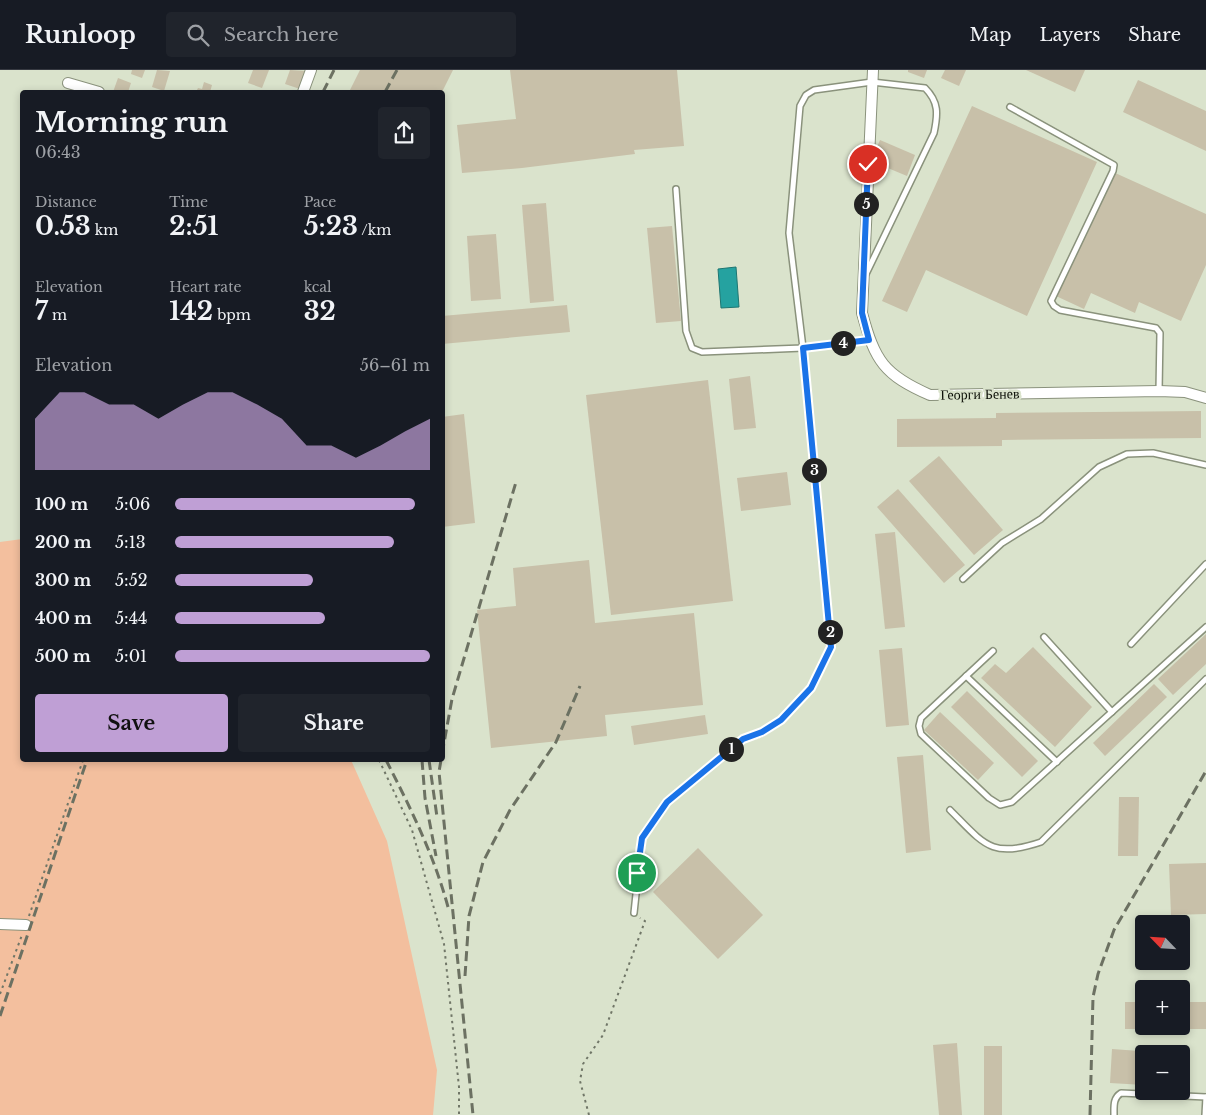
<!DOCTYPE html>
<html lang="en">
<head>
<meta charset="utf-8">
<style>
	:root { --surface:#171b24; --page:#20242c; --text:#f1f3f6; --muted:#9ea1a6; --line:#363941; --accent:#bf9fd5 }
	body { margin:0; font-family:"Libre Baskerville",serif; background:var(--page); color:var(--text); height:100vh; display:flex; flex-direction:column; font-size:19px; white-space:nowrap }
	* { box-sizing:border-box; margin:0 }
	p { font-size:16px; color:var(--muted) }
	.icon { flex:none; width:28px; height:28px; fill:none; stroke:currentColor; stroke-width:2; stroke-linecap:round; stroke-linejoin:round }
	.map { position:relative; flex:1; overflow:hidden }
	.panel { position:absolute; left:20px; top:20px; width:425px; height:672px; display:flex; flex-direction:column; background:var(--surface); border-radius:5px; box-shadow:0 2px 8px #0003 }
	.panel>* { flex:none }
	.needle { width:32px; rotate:295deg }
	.controls { position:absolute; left:1135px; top:845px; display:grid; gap:10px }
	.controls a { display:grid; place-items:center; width:55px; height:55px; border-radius:5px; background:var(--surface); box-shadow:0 2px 8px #0003; font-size:25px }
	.pin { position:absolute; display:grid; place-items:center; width:42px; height:42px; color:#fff; margin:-21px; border:2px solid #fff; border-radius:50%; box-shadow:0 1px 5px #0007 }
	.km { position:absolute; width:25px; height:25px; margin:-12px; border-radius:50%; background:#222; color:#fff; font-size:14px; line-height:25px; text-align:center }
	.round { display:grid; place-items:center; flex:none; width:52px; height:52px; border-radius:5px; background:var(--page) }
	.overview { display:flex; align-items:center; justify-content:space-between; height:85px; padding:0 15px }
	h1 { font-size:28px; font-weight:800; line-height:38px }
	.stats { display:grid; grid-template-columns:repeat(3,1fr); gap:8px; height:85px; padding:5px 15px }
	.stats div { display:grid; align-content:center }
	.stats b { font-size:25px; font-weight:800 }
	.stats small { font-size:14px; font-weight:400 }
	.stats p { font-size:14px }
	.chart { height:140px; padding:10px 15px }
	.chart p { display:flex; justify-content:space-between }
	.chart svg { width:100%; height:90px; margin-top:5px; fill:var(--accent); opacity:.7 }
	.cta { display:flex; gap:10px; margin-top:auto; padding:10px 15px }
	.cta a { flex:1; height:58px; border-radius:5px; background:var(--accent); color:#111; font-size:20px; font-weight:800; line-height:58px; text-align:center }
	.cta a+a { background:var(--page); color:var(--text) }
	ul { padding:0 15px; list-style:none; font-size:16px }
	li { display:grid; grid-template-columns:80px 60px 1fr; align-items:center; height:38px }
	li i { height:12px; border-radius:6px; background:var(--accent) }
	header { display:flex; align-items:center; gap:30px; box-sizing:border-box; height:70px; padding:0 25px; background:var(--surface); border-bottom:1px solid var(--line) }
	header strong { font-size:24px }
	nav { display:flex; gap:28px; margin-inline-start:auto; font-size:18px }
	.search { width:350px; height:45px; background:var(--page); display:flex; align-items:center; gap:12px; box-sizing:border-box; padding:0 18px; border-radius:5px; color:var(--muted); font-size:19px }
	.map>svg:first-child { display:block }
	.green { fill:#f3bf9e }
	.water { fill:#25a2a0; stroke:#1e7672 }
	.building { fill:#c8c0a9 }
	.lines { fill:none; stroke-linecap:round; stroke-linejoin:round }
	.service-casing { stroke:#8a927c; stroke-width:8 }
	.minor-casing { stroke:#8a927c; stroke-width:12 }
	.path { stroke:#707667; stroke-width:2; stroke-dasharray:2.5 4; stroke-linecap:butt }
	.service { stroke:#fff; stroke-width:5 }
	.minor { stroke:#fff; stroke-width:10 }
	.rail { stroke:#6c7162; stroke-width:3; stroke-dasharray:10 5; stroke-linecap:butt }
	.route-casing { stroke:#fff; stroke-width:10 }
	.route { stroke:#1a73e8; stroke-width:6 }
	.labels { text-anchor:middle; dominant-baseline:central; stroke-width:5; stroke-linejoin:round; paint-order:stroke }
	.street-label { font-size:14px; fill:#0d1008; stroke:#dae3cc }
</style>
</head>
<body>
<header>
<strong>Runloop</strong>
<div class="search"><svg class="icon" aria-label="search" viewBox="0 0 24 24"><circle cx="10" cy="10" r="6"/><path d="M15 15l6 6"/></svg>Search here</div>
<nav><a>Map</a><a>Layers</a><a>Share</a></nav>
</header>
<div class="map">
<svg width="1206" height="1045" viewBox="0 0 1206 1045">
	<rect width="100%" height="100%" fill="#dae3cc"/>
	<!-- green -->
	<path class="green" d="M 22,469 L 22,690 L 351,690 L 387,771 L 437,1000 L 433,1045 L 0,1045 L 0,472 Z"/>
	<!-- water -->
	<path class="water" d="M 736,197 L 739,237 L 721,238 L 718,199 Z"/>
	<!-- building -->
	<g class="building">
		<path d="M 132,0 L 145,0 L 142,8 L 131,4 Z"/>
		<path d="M 157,0 L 170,1 L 164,21 L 152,17 Z"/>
		<path d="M 253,0 L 269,0 L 262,18 L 248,13 Z"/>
		<path d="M 290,0 L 306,1 L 300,19 L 285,14 Z"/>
		<path d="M 360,0 L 453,0 L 442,22 L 349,22 Z"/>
		<path d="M 510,0 L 677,0 L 684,76 L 634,80 L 635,84 L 522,98 L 462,103 L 457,55 L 516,49 Z"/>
		<path d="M 908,0 L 927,0 L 924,8 L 908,2 Z"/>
		<path d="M 945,0 L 966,0 L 959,16 L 941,8 Z"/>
		<path d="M 1026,0 L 1085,0 L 1075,22 Z"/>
		<path d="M 118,8 L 131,13 L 128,22 L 113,22 Z"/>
		<path d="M 1138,10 L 1206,41 L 1206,81 L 1123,42 Z"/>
		<path d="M 204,12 L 212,15 L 210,22 L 196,22 L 198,18 L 202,19 Z"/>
		<path d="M 972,36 L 1097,92 L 1027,246 L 926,200 L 907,242 L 882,231 Z"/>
		<path d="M 880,70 L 915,85 L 907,106 L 871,91 Z"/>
		<path d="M 1113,102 L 1206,144 L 1206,195 L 1181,251 L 1139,232 L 1135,243 L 1091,223 L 1084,239 L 1056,226 Z"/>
		<path d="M 546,133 L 554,231 L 530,233 L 522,135 Z"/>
		<path d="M 672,156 L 681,251 L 656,253 L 647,158 Z"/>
		<path d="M 496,164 L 501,229 L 471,231 L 467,166 Z"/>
		<path d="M 567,235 L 570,262 L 442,274 L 442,246 Z"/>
		<path d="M 750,306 L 756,358 L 734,360 L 729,309 Z"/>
		<path d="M 708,310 L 733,531 L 611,545 L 586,325 Z"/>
		<path d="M 1201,341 L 1201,368 L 1002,370 L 1002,376 L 897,377 L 897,349 L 996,348 L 996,343 Z"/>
		<path d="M 464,344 L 475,453 L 442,457 L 442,347 Z"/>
		<path d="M 939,386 L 1003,460 L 974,485 L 909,411 Z"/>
		<path d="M 787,402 L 791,435 L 741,441 L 737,408 Z"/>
		<path d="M 898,419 L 965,495 L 944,513 L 877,437 Z"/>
		<path d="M 895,462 L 905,557 L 885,559 L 875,464 Z"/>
		<path d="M 589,490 L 595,553 L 694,543 L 703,635 L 605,645 L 607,666 L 491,678 L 477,540 L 516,536 L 513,498 Z"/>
		<path d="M 1206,564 L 1206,594 L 1173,625 L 1158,609 Z"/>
		<path d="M 1033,577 L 1092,637 L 1055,677 L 981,608 L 995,594 L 1006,603 Z"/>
		<path d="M 902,578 L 909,655 L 886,657 L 879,580 Z"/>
		<path d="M 1154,614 L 1167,627 L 1105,686 L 1093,673 Z"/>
		<path d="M 967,621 L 1038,691 L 1022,707 L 951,637 Z"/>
		<path d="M 940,642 L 994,693 L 978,710 L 924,660 Z"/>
		<path d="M 705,645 L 708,664 L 634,675 L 631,656 Z"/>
		<path d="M 923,685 L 931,780 L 906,783 L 897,687 Z"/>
		<path d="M 1119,727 L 1139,727 L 1138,786 L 1118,786 Z"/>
		<path d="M 698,778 L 763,845 L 718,889 L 653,822 Z"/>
		<path d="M 1206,793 L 1206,844 L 1171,845 L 1169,794 Z"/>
		<path d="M 1125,932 L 1144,932 L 1144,956 L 1181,956 L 1181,932 L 1206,932 L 1206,959 L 1125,959 Z"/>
		<path d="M 957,973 L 962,1045 L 939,1045 L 933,975 Z"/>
		<rect x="984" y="976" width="18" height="69"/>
		<path d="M 1112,979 L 1153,982 L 1144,984 L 1144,1015 L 1110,1013 Z"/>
	</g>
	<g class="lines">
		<defs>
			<g id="service">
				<path d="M 1010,37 L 1114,95 L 1113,101 L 1051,231 L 1054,236 L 1060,240 L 1156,258 L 1160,263 L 1159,321"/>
				<path d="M 676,119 L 686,261 L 692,278 L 702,282 L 803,278 L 869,270"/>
				<path d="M 963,509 L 1002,473 L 1041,449 L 1099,397 L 1127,384 L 1153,383 L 1206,395"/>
				<path d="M 1044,567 L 1112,642"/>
				<path d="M 1131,574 L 1206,494"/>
				<path d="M 993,581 L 921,648 L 919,656 L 921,664 L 989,728 L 1000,735 L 1012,732 L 1206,557"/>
				<path d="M 966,606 L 1057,692"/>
				<path d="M 950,740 C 984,774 991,789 1041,772 L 1206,609"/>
				<path d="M 634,843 L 642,768 L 667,732 L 743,669 L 762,663 L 781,650 L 811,618 L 831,577 L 803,278 L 789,163 L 800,36 L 806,25 L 814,20 L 872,12 L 925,18 C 939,32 938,44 934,63 L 866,204"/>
				<path d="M 1114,1045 C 1114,1036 1113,1028 1121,1023 L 1206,1027"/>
				<path d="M 1205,1045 L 1206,1027"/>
			</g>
			<g id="minor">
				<path d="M 873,0 L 862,243 C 875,291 884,305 930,325 L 1159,321 L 1185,322 L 1206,328"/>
				<path d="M 68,13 L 99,22"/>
				<path d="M 303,22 L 311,0"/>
				<path d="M 0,854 L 26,855"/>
			</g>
		</defs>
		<!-- service casing -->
		<use href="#service" class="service-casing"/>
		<!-- minor casing -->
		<use href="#minor" class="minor-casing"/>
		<!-- path -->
		<g class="path">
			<path d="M 379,690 L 412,760 L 444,874 L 459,1017 L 459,1045"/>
			<path d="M 29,846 L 83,690"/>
			<path d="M 0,924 L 22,865"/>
			<path d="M 589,1045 L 580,1011 L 583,994 L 603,965 L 645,851 L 640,848"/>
		</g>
		<!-- service -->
		<use href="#service" class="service"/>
		<!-- minor -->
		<use href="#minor" class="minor"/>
		<!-- rail -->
		<g class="rail">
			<path d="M 323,22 L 334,0"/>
			<path d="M 385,22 L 397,0"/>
			<path d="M 442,684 L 452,629 L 516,412"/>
			<path d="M 386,690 C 410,737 434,785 448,837"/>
			<path d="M 422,690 L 425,728 L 436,786"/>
			<path d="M 429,690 L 437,747"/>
			<path d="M 441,690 L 439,702 L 473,1045"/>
			<path d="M 465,906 L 469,846 L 483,792 L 510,740 L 556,672 L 580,616"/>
			<path d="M 0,946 L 87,690"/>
			<path d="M 1090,1045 L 1093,927 L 1098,904 L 1114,860 L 1206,701"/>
		</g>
	</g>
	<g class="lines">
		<defs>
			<path id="route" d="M 637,803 L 642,768 L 667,732 L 743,669 L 762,662 L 781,650 L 811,618 L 831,577 L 803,278 L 869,270 L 862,243 L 868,94"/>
		</defs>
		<!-- route casing -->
		<use href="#route" class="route-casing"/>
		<!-- route -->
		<use href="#route" class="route"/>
	</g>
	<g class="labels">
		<!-- street labels -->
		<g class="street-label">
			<text transform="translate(980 324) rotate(-1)">Георги Бенев</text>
		</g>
	</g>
</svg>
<div class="controls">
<a><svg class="needle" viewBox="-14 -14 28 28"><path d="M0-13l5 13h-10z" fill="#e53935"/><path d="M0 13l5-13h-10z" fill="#9ea1a6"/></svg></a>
<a>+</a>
<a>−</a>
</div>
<div class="pin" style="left:637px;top:803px;background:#1e9e55"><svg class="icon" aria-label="arrive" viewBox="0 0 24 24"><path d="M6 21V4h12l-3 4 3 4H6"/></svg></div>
<div class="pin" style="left:868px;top:94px;background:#d93025"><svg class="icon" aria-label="check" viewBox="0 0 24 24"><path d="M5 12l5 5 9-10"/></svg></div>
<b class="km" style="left:731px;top:679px">1</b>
<b class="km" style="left:830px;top:562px">2</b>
<b class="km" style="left:814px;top:400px">3</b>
<b class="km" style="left:843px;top:273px">4</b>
<b class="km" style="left:866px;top:134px">5</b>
<section class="panel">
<div class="overview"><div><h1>Morning run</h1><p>06:43</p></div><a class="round"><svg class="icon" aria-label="share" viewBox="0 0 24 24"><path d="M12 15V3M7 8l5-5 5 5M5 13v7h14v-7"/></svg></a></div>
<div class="stats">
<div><p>Distance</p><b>0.53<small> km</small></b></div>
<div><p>Time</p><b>2:51</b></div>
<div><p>Pace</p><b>5:23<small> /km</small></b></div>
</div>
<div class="stats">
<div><p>Elevation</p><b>7<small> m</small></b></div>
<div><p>Heart rate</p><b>142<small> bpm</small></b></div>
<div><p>kcal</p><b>32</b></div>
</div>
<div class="chart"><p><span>Elevation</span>56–61 m</p>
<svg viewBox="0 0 160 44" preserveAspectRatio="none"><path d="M0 44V19L10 6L20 6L30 12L40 12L50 19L60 12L70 6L80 6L90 12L100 19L110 32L120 32L130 38L140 32L150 25L160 19V44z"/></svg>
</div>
<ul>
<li><b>100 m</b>5:06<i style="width:94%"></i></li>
<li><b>200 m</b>5:13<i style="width:86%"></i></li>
<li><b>300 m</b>5:52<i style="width:54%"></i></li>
<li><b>400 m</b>5:44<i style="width:59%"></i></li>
<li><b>500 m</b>5:01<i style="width:100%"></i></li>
</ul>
<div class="cta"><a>Save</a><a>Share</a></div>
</section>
</div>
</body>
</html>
